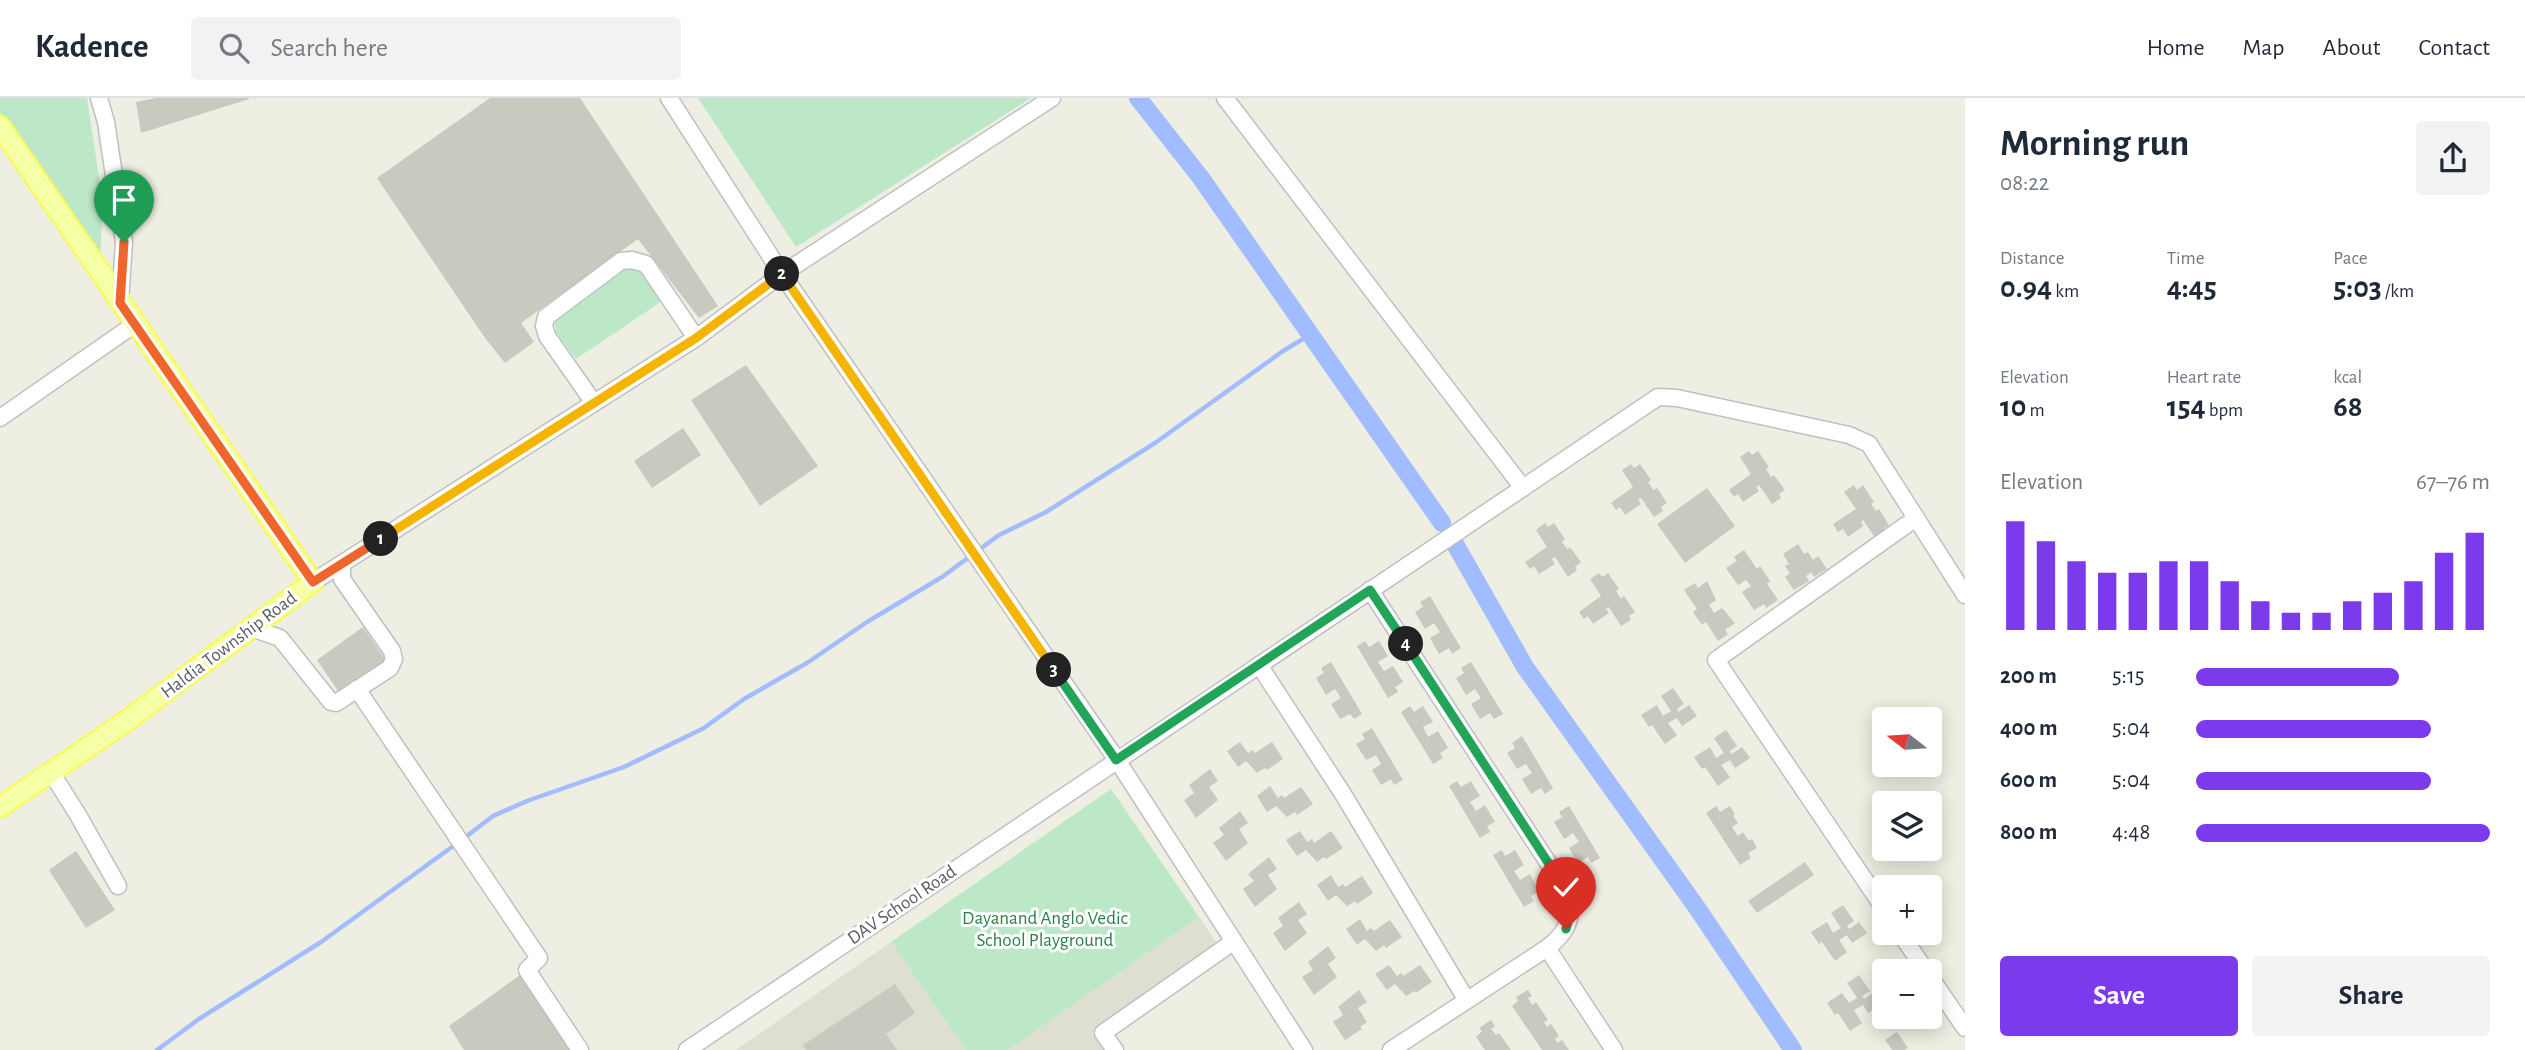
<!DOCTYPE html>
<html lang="en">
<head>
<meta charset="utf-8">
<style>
	:root { --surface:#fff; --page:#f2f2f3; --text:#1f2937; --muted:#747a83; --line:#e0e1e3; --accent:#7c3aed }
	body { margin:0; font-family:"Alegreya Sans",sans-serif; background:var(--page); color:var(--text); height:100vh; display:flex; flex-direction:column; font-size:26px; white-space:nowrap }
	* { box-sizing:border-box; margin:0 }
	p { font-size:23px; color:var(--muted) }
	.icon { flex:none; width:38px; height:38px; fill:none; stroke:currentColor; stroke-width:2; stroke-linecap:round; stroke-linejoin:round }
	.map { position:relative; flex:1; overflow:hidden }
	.sheet { display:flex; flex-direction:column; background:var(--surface); width:560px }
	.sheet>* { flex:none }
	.needle { width:46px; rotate:287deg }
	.buttons { position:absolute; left:1872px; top:609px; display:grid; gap:14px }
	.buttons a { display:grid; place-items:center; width:70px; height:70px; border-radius:7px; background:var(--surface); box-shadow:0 4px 18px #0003; font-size:35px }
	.pin { position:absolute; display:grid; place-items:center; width:60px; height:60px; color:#fff; margin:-72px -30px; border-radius:50% 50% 50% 0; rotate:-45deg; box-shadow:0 0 7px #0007 }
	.pin .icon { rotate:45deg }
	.km { position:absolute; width:35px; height:35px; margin:-18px; border-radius:50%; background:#222; color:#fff; font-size:19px; line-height:35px; text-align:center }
	.round { display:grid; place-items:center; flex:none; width:74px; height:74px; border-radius:7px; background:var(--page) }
	.overview { display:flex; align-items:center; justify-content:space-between; height:119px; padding:0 35px }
	h1 { font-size:38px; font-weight:600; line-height:52px }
	.figures { display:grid; grid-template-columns:repeat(3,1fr); gap:10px; height:119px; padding:7px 35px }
	.figures div { display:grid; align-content:center }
	.figures b { font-size:30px; font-weight:600 }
	.figures small { font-size:19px; font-weight:400 }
	.figures p { font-size:19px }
	.chart { height:196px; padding:14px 35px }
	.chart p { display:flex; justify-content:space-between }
	.chart svg { width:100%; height:126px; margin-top:7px; stroke:var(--accent); stroke-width:6 }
	.button { display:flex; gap:14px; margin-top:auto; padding:14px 35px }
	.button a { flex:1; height:80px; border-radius:7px; background:var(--accent); color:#fff; font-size:28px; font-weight:600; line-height:80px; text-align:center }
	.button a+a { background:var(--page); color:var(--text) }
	ul { padding:0 35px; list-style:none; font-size:23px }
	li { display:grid; grid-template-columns:112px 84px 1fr; align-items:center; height:52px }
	li i { height:18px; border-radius:9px; background:var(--accent) }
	header { display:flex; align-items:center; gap:42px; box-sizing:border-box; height:98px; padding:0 35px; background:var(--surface); border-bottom:2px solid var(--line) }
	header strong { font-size:33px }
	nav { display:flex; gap:38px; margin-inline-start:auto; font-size:24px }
	.search { width:490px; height:63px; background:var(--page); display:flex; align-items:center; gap:18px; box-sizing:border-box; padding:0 24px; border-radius:7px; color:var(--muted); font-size:26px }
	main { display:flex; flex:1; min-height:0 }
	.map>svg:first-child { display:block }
	.education { fill:#deded1 }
	.green { fill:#bce8c8 }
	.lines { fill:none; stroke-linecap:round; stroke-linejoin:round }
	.stream { stroke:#a1bcff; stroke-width:4.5 }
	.canal { stroke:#a1bcff; stroke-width:18 }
	.building { fill:#c9c9bf }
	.minor-casing { stroke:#bfbfc6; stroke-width:19 }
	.major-casing { stroke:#fbfa4e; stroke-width:23 }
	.minor { stroke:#fff; stroke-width:16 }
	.major { stroke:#f5ffa6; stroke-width:19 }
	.split-1-casing { stroke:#fff; stroke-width:14 }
	.split-2-casing { stroke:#fff; stroke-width:14 }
	.split-3-casing { stroke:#fff; stroke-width:14 }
	.split-4-casing { stroke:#fff; stroke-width:14 }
	.split-5-casing { stroke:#fff; stroke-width:14 }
	.split-1 { stroke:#f0652b; stroke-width:9 }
	.split-2 { stroke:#f5b400; stroke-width:9 }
	.split-3 { stroke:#f5b400; stroke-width:9 }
	.split-4 { stroke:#22a559; stroke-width:9 }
	.split-5 { stroke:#22a559; stroke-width:9 }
	.labels { text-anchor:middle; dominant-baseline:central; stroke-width:6; stroke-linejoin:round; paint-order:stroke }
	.street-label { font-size:19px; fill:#5a5c64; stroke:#fff }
	.park-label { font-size:19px; fill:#2d8148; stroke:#fff }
</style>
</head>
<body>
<header>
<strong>Kadence</strong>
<div class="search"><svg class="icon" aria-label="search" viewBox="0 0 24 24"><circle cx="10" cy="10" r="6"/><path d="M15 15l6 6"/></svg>Search here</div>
<nav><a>Home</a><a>Map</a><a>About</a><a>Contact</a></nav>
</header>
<main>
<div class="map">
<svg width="1965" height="952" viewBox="0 0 1965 952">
	<rect width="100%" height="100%" fill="#eeeee2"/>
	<!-- education -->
	<g class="education">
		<path d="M 1199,819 L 1218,847 L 1092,935 L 1103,952 L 1008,952 Z"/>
		<path d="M 891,844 L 966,952 L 736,952 Z"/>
	</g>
	<!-- green -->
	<g class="green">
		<path d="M 0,0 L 87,0 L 103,106 L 100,160 L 0,15 Z"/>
		<path d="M 698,0 L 1031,0 L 796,149 Z"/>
		<path d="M 629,169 L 641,173 L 662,203 L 576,261 L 556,234 L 554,222 L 622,170 Z"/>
		<path d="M 1111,691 L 1199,819 L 1008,952 L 966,952 L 891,844 Z"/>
	</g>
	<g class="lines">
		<!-- stream -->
		<g class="stream">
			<path d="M 463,741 L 493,718 L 527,703 L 624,669 L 704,630 L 744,601 L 807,565 L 867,524 L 942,479 L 999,437 L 1046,414 L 1155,345 L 1283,253 L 1311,236"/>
			<path d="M 157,952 L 199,921 L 321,844 L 456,746"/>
		</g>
		<!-- canal -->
		<g class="canal">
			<path d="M 1138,0 L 1201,80 L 1442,425"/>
			<path d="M 1455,446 L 1525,569 L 1695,807 L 1793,952"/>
		</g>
	</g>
	<!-- building -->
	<g class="building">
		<path d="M 156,0 L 249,0 L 249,1 L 141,35 L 136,4 Z"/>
		<path d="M 490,0 L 580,0 L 718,208 L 699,220 L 638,141 L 521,225 L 534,244 L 505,265 L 485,240 L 377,80 Z"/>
		<path d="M 746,267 L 818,368 L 760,408 L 691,302 Z"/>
		<path d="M 683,330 L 701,357 L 652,390 L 634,363 Z"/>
		<path d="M 1749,353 L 1752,357 L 1758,353 L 1769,369 L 1766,371 L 1771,379 L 1774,377 L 1785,392 L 1779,396 L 1781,400 L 1772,406 L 1759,387 L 1756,389 L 1759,393 L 1743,404 L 1738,396 L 1734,399 L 1729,392 L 1751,376 L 1740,359 Z"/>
		<path d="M 1631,366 L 1634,370 L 1640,366 L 1651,382 L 1648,384 L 1653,392 L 1657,390 L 1667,405 L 1661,409 L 1663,413 L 1654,419 L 1641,400 L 1638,402 L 1641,406 L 1625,417 L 1620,409 L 1616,412 L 1611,405 L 1633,389 L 1622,372 Z"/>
		<path d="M 1854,387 L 1857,392 L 1863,387 L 1874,404 L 1871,406 L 1876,413 L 1879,411 L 1889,427 L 1883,431 L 1886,435 L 1876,441 L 1863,422 L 1861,424 L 1863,428 L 1848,439 L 1843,431 L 1838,434 L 1833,426 L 1856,411 L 1844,394 Z"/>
		<path d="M 1707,390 L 1735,428 L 1685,465 L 1657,426 Z"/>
		<path d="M 1545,425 L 1548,429 L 1554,425 L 1565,441 L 1562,444 L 1567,451 L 1570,449 L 1581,464 L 1575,469 L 1577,472 L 1568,479 L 1555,459 L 1552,461 L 1555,466 L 1539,476 L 1534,468 L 1530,471 L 1525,464 L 1547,449 L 1536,432 Z"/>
		<path d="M 1798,446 L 1804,456 L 1808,454 L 1813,462 L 1818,458 L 1827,471 L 1814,479 L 1811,474 L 1806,478 L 1809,483 L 1794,492 L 1785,479 L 1790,475 L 1785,468 L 1789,466 L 1783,456 Z"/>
		<path d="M 1744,452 L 1757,471 L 1760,468 L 1770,483 L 1767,486 L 1778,502 L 1766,510 L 1764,506 L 1754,512 L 1742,494 L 1751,488 L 1746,482 L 1738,487 L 1726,470 L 1737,463 L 1734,459 Z"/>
		<path d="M 1599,475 L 1602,479 L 1608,475 L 1619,491 L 1616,493 L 1621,501 L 1624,498 L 1635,514 L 1629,518 L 1631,522 L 1621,528 L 1609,509 L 1606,511 L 1609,515 L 1593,526 L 1588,518 L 1584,521 L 1579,514 L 1601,498 L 1590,481 Z"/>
		<path d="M 1707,483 L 1716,502 L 1709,507 L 1714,515 L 1722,510 L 1735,525 L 1725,532 L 1728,536 L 1718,543 L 1706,524 L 1702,527 L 1693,514 L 1697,511 L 1684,492 L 1695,485 L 1698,490 Z"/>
		<path d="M 1430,498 L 1461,550 L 1452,556 L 1449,550 L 1439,556 L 1430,540 L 1440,534 L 1434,525 L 1425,531 L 1415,514 L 1423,509 L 1420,504 Z"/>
		<path d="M 363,529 L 386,562 L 338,593 L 317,562 Z"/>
		<path d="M 1365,543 L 1369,549 L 1379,543 L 1388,558 L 1378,564 L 1384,573 L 1393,568 L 1403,584 L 1395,589 L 1398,594 L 1388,600 L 1357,548 Z"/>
		<path d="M 1331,564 L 1362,616 L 1354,621 L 1350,616 L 1340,621 L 1331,606 L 1341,600 L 1335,591 L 1326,597 L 1316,580 L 1324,575 L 1321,570 Z"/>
		<path d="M 1471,564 L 1503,616 L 1494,621 L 1490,615 L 1480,621 L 1471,606 L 1481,600 L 1475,591 L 1466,597 L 1456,580 L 1464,575 L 1461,570 Z"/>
		<path d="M 1673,590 L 1684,606 L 1677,611 L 1678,614 L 1689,607 L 1697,618 L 1682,628 L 1677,620 L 1668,625 L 1677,637 L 1665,646 L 1652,627 L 1649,629 L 1641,617 L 1657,607 L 1663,618 L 1671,613 L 1661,598 Z"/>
		<path d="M 1410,608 L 1414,614 L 1423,608 L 1433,624 L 1423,629 L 1428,639 L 1438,633 L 1448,650 L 1440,655 L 1443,660 L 1433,666 L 1401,614 Z"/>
		<path d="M 1372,630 L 1403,682 L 1394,687 L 1391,681 L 1381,687 L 1372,672 L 1381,666 L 1376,657 L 1366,662 L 1356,646 L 1365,641 L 1362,636 Z"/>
		<path d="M 1726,632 L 1737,648 L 1730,653 L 1732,656 L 1742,649 L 1750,660 L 1735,670 L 1730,662 L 1721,667 L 1730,679 L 1718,688 L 1705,669 L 1702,671 L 1694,659 L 1710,649 L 1716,660 L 1724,655 L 1714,640 Z"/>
		<path d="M 1522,638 L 1553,690 L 1545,696 L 1541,690 L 1531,696 L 1522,681 L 1532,675 L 1526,666 L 1517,671 L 1507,655 L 1515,650 L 1512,645 Z"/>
		<path d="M 1240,644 L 1248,655 L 1252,652 L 1255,655 L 1272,644 L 1283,661 L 1267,672 L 1265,670 L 1257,675 L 1246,663 L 1238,669 L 1227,653 Z"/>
		<path d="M 1210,671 L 1218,683 L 1209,689 L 1218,702 L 1196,720 L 1184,702 L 1194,695 L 1189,687 Z"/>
		<path d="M 1457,683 L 1461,689 L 1471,683 L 1480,698 L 1470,704 L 1476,713 L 1485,707 L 1495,724 L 1487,728 L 1490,734 L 1480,740 L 1449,688 Z"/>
		<path d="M 1270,688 L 1278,700 L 1282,697 L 1284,700 L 1301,689 L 1313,706 L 1297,717 L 1295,714 L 1287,719 L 1276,708 L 1267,714 L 1257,698 Z"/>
		<path d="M 1569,708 L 1600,760 L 1591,765 L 1588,759 L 1578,765 L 1569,750 L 1579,744 L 1573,735 L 1564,741 L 1554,724 L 1562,719 L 1559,714 Z"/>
		<path d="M 1716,708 L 1720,714 L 1730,708 L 1735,716 L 1733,718 L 1738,725 L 1732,729 L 1738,738 L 1743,734 L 1749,743 L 1752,741 L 1757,750 L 1748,755 L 1751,760 L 1740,767 L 1706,715 Z"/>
		<path d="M 1240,713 L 1248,725 L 1239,731 L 1248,745 L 1226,763 L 1213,745 L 1224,737 L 1219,730 Z"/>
		<path d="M 1300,733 L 1307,744 L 1312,741 L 1314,745 L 1331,733 L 1343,750 L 1326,761 L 1324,759 L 1317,764 L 1306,752 L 1297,758 L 1286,742 Z"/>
		<path d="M 1502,752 L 1505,758 L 1515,752 L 1524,767 L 1514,773 L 1520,782 L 1530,776 L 1539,793 L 1531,798 L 1534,803 L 1524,809 L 1493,757 Z"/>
		<path d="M 76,753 L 115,812 L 86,830 L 49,772 Z"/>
		<path d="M 1269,759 L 1277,771 L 1268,777 L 1277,791 L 1255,809 L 1243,791 L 1254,783 L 1248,776 Z"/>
		<path d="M 1805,764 L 1814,777 L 1757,815 L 1748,803 Z"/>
		<path d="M 1331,777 L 1338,789 L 1343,786 L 1345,789 L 1362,778 L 1373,795 L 1357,806 L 1355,803 L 1347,808 L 1336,797 L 1328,803 L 1317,787 Z"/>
		<path d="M 1299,804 L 1307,816 L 1298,822 L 1307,835 L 1285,853 L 1273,835 L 1283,828 L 1278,820 Z"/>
		<path d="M 1843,807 L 1854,823 L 1847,828 L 1849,831 L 1859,824 L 1867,835 L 1852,845 L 1847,837 L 1839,842 L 1847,854 L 1835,863 L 1822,844 L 1819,846 L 1811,834 L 1827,824 L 1833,835 L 1841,830 L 1831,815 Z"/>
		<path d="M 1360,821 L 1367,833 L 1371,830 L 1374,833 L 1390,822 L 1402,839 L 1386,850 L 1384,847 L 1376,853 L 1365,841 L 1357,847 L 1346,831 Z"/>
		<path d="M 1328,848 L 1336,860 L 1328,866 L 1337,879 L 1314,897 L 1302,879 L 1313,872 L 1308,864 Z"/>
		<path d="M 1389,867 L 1397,878 L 1401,875 L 1403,878 L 1420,867 L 1432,884 L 1416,895 L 1414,893 L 1406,898 L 1395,886 L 1387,892 L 1375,876 Z"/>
		<path d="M 527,872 L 580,952 L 464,952 L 449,928 Z"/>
		<path d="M 1859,877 L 1870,893 L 1862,898 L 1864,901 L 1875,894 L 1882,906 L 1868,915 L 1863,907 L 1854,912 L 1862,925 L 1850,933 L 1838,915 L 1835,917 L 1827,905 L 1842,895 L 1849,905 L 1857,900 L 1847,885 Z"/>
		<path d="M 895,886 L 915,915 L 886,936 L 897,952 L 806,952 L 803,947 Z"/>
		<path d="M 1359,892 L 1367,904 L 1358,910 L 1367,924 L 1360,929 L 1362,931 L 1345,942 L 1333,924 L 1343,917 L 1338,909 Z"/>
		<path d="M 1528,892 L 1532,898 L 1528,900 L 1532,907 L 1536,904 L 1548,922 L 1544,924 L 1547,929 L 1551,926 L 1559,938 L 1555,941 L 1558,945 L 1562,942 L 1569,952 L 1542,952 L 1512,908 L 1518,903 L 1516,899 Z"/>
		<path d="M 1491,922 L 1495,928 L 1491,931 L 1496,937 L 1499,935 L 1511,952 L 1485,952 L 1476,939 L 1482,933 L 1479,930 Z"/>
		<path d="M 1897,934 L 1908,950 L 1904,952 L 1892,952 L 1885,942 Z"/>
	</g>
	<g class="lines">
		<defs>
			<g id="minor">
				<path d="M 99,0 L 106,24 L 124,144 L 120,205"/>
				<path d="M 669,0 L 782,176 L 1117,662 L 1304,952"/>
				<path d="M 1225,0 L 1523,390"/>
				<path d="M 594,305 L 547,238 L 544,228 L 546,219 L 621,163 L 632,162 L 646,166 L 696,240"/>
				<path d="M 0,320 L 135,226"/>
				<path d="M 313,484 L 696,240 L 782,176 L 1052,0"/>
				<path d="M 1370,492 L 1562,786 C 1574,815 1573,830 1547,850"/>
				<path d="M 251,530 L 280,540 L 331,604 L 336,605 L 390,570 L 394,561 L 392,553 L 342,481 L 342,466"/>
				<path d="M 1259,567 L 1343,696 L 1466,901"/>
				<path d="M 357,591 L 539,860 L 527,872 L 580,952"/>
				<path d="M 51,674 L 78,717 L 118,788"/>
				<path d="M 1885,812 L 1716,562 L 1916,420"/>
				<path d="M 1900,835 L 1926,873"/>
				<path d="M 1930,879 L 1965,930"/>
				<path d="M 687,952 L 1658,299 L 1677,300 L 1849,337 L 1869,346 L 1965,497"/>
				<path d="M 1115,952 L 1103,935 L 1233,844"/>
				<path d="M 1391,952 L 1547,850 L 1614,952"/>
			</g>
			<path id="major" d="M 0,28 L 313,484 L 125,624 L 0,709"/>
		</defs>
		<!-- minor casing -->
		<use href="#minor" class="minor-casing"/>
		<!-- major casing -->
		<use href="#major" class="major-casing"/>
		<!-- minor -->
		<use href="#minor" class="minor"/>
		<!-- major -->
		<use href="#major" class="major"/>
	</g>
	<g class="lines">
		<defs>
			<path id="split-1" d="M 124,144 L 120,205 L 313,484 L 381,441"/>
			<path id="split-2" d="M 381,441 L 696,240 L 782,176"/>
			<path id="split-3" d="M 782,176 L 1054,572"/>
			<path id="split-4" d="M 1054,572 L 1116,662 L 1370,492 L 1406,546"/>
			<path id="split-5" d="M 1406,546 L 1562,786 C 1569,802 1572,814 1566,831"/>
		</defs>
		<!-- split-1 casing -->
		<use href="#split-1" class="split-1-casing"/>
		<!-- split-2 casing -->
		<use href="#split-2" class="split-2-casing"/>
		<!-- split-3 casing -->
		<use href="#split-3" class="split-3-casing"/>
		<!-- split-4 casing -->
		<use href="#split-4" class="split-4-casing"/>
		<!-- split-5 casing -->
		<use href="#split-5" class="split-5-casing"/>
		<!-- split-1 -->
		<use href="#split-1" class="split-1"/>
		<!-- split-2 -->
		<use href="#split-2" class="split-2"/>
		<!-- split-3 -->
		<use href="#split-3" class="split-3"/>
		<!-- split-4 -->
		<use href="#split-4" class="split-4"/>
		<!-- split-5 -->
		<use href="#split-5" class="split-5"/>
	</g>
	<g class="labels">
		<!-- street labels -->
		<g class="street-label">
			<text transform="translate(229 547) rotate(-37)">Haldia Township Road</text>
			<text transform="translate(902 807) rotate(-34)">DAV School Road</text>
		</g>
		<!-- park labels -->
		<g class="park-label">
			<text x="1045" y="820">Dayanand Anglo Vedic<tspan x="1045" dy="22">School Playground</tspan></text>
		</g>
	</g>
</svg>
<div class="buttons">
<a><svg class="needle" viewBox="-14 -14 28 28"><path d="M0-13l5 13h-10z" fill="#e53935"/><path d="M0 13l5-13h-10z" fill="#747a83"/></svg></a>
<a><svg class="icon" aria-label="layers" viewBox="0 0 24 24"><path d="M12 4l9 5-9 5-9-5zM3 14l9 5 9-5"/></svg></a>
<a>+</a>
<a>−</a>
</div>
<div class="pin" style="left:124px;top:144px;background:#1e9e55"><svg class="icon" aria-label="arrive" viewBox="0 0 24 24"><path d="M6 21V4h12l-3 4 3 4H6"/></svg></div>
<div class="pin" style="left:1566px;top:831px;background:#d93025"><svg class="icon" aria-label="check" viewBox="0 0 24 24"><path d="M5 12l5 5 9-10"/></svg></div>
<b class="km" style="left:381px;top:441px">1</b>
<b class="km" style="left:782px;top:176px">2</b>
<b class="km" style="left:1054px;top:572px">3</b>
<b class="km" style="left:1406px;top:546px">4</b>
</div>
<section class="sheet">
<div class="overview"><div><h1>Morning run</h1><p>08:22</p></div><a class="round"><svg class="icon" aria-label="share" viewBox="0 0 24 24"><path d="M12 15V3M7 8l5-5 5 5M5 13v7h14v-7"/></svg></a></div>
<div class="figures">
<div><p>Distance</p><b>0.94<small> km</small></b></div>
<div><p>Time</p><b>4:45</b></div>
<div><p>Pace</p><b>5:03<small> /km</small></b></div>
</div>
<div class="figures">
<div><p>Elevation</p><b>10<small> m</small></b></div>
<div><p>Heart rate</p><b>154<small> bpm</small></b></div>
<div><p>kcal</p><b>68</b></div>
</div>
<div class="chart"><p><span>Elevation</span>67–76 m</p>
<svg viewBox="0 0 160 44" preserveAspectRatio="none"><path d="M5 44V6M15 44V13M25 44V20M35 44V24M45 44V24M55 44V20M65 44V20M75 44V27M85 44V34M95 44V38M105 44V38M115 44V34M125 44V31M135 44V27M145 44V17M155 44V10"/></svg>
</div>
<ul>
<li><b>200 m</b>5:15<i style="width:69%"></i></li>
<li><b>400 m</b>5:04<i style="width:80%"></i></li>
<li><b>600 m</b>5:04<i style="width:80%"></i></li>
<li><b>800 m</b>4:48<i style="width:100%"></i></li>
</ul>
<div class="button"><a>Save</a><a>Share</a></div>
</section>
</main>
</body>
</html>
